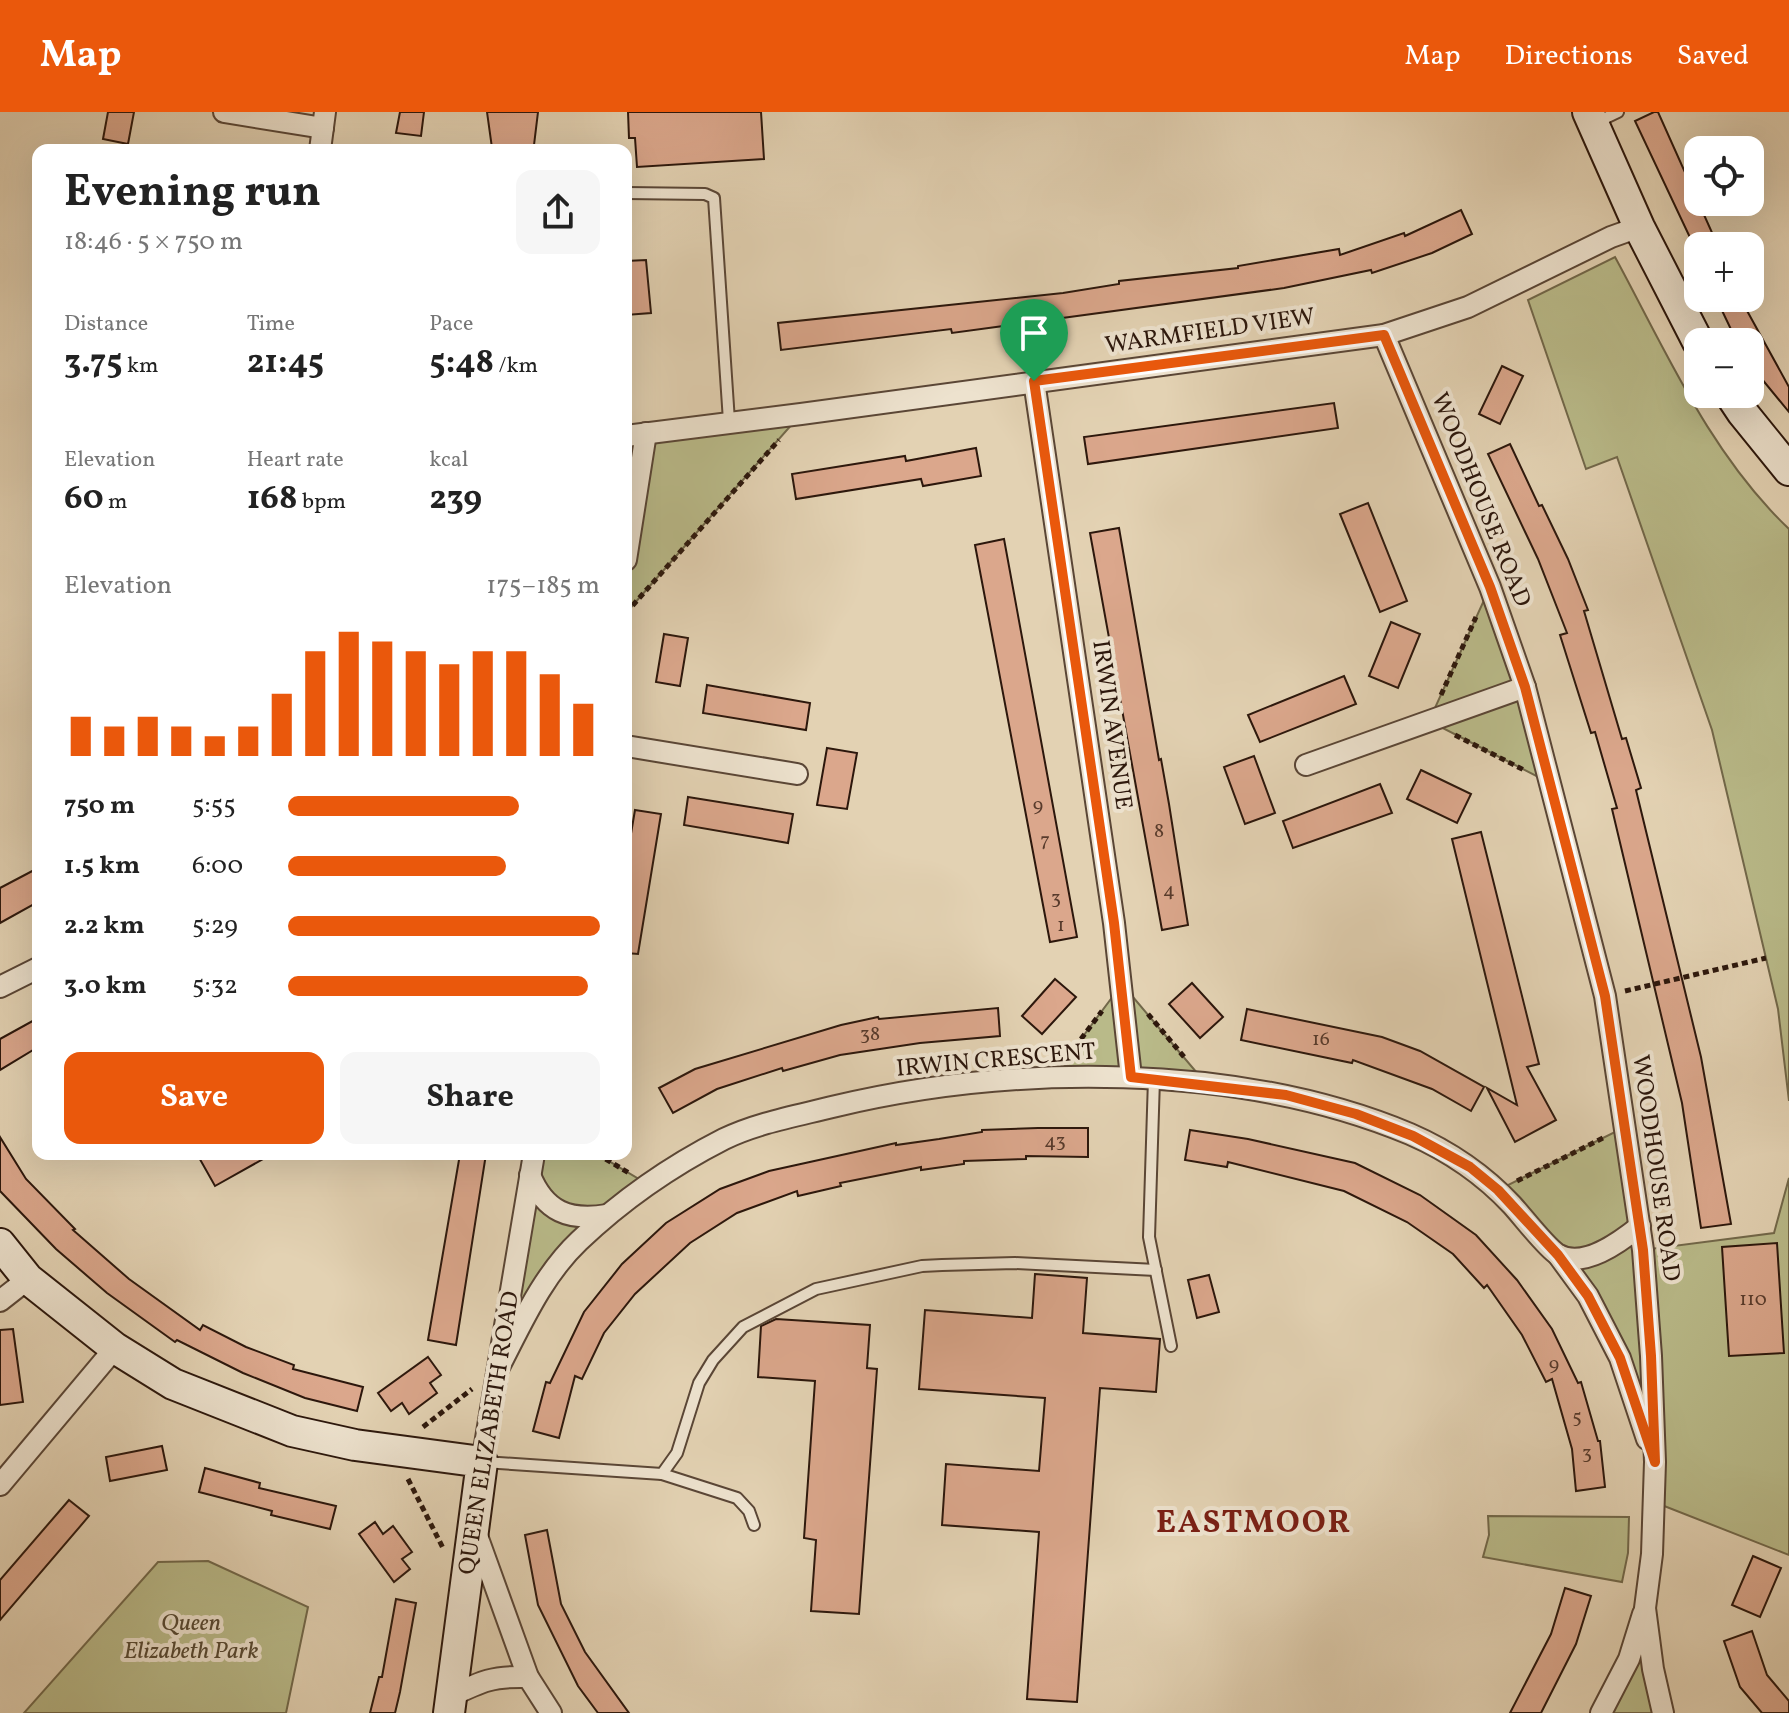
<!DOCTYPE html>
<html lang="en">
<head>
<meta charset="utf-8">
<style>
	:root { --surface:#fff; --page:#f6f6f6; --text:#222; --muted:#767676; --accent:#ea580c }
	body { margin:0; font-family:Vollkorn,serif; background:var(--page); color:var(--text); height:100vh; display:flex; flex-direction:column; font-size:30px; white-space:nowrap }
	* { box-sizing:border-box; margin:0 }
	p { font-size:26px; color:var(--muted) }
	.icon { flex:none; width:44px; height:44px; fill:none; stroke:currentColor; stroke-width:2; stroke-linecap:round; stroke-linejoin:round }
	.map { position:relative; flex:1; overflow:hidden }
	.panel { position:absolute; left:32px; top:32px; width:600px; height:1016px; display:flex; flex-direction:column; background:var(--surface); border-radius:16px; box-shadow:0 8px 32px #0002 }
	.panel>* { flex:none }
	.fabs { position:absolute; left:1684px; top:24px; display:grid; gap:16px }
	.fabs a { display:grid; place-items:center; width:80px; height:80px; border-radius:16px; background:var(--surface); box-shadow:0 8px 32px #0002; font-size:40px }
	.pin { position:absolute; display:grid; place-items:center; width:68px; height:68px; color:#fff; margin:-82px -34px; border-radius:50% 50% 50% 0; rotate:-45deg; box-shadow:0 0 8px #0007 }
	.pin .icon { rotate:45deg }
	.round { display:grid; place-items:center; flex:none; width:84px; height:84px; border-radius:16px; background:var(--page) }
	.head { display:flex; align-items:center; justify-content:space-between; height:136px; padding:0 32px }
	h1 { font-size:44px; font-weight:700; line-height:60px }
	.metrics { display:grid; grid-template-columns:repeat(3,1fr); gap:12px; height:136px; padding:8px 32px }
	.metrics div { display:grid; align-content:center }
	.metrics b { font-size:34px; font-weight:700 }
	.metrics small { font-size:22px; font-weight:400 }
	.metrics p { font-size:22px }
	.chart { height:224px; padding:16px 32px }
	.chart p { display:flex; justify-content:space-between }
	.chart svg { width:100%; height:144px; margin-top:8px; stroke:var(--accent); stroke-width:6 }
	.button { display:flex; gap:16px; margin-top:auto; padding:16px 32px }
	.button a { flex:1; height:92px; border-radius:16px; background:var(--accent); color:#fff; font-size:32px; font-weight:700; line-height:92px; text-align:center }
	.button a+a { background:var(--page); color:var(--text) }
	ul { padding:0 32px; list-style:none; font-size:26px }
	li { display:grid; grid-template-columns:128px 96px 1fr; align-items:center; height:60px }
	li i { height:20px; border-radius:10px; background:var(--accent) }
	header { display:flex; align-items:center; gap:48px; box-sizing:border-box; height:112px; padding:0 40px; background:var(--accent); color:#fff }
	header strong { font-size:38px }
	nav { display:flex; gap:44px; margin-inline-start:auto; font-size:28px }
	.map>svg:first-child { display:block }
	.green { fill:#b9ba89; stroke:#72684a; stroke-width:2 }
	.building { fill:#dba78c; stroke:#2c170c; stroke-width:2 }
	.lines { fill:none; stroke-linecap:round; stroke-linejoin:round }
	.lane-casing { stroke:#5a4636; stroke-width:14 }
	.street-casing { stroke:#5a4636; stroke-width:24 }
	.secondary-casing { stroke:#2c170c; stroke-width:34 }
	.path { stroke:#2c170c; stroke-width:5; stroke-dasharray:6 4; stroke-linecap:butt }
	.lane { stroke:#ede2ce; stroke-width:10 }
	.street { stroke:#ede2ce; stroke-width:20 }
	.secondary { stroke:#ede2ce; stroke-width:30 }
	.route-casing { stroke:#fff; stroke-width:16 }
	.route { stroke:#ea580c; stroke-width:10 }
	.labels { text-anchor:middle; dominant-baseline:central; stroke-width:8; stroke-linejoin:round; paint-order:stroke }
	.number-label { font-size:20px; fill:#583b2c }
	.street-label { font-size:24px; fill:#2c170c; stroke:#ede2ce }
	.park-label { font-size:24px; font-style:italic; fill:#564832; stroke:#ede2ce }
	.district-label { font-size:32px; font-weight:bold; letter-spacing:2px; fill:#7a1f14; stroke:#ede2ce }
</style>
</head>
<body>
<header>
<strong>Map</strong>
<nav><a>Map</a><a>Directions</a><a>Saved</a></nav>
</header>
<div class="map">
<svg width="1789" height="1601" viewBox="0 0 1789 1601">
	<rect width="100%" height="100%" fill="#e3d2b3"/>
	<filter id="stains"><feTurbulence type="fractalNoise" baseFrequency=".0025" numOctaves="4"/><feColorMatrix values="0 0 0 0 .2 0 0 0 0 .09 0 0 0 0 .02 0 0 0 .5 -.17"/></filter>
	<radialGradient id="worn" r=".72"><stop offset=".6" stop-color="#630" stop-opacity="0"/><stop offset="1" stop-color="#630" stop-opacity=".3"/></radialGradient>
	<!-- green -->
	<g class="green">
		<path d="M 1615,145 C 1666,239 1710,342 1789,417 L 1789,989 L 1778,897 L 1712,618 L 1617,345 L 1586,357 L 1528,188 Z"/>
		<path d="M 801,302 L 626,501 L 626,324 Z"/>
		<path d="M 1490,475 L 1550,671 L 1429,609 Z"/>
		<path d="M 1122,872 L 1208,974 L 1052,966 Z"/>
		<path d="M 1625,1015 L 1643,1138 L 1774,1121 L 1789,1066 L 1789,1443 L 1654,1390 L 1655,1350 L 1588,1184 L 1498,1078 Z"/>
		<path d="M 534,1042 L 597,1042 L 647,1072 L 576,1132 L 498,1257 Z"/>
		<path d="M 1488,1404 L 1629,1405 L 1628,1441 L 1622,1470 L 1483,1445 L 1489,1423 Z"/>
		<path d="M 208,1449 L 308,1495 L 286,1601 L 24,1601 L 158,1450 Z"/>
		<path d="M 1645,1496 L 1663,1601 L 1601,1601 Z"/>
	</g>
	<!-- building -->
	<g class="building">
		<path d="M 108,0 L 134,0 L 128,32 L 103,27 Z"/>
		<path d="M 400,0 L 424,0 L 421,24 L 396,21 Z"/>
		<path d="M 487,0 L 538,0 L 534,33 L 492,36 Z"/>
		<path d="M 628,0 L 761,0 L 764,47 L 637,55 L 635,26 L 629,26 Z"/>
		<path d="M 1654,0 L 1658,0 L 1718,134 L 1694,134 L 1635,9 Z"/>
		<path d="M 1461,98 L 1472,122 L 1432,141 L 1372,161 L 1371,158 L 1284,176 L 996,215 L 952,221 L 951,217 L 781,238 L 778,211 L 1063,181 L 1119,172 L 1119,169 L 1238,156 L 1238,154 L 1339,137 L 1340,143 L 1404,121 L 1405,124 Z"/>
		<path d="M 646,148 L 651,201 L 626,203 L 626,149 Z"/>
		<path d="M 1716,186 L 1740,186 L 1789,275 L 1789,300 L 1752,255 L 1750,230 L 1737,230 Z"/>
		<path d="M 1502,254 L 1523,264 L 1500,312 L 1479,302 Z"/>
		<path d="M 1334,291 L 1338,316 L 1088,352 L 1084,325 Z"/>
		<path d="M 1510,332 L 1539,394 L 1542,393 L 1568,447 L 1588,498 L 1584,499 L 1622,627 L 1626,626 L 1641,676 L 1636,678 L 1701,945 L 1731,1112 L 1701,1116 L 1682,991 L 1612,697 L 1617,696 L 1595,620 L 1591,621 L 1560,523 L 1567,521 L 1538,447 L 1488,342 Z"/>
		<path d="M 976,336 L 981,364 L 923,374 L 921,367 L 796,387 L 792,362 L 905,344 L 906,349 Z"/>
		<path d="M 1368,391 L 1407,489 L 1380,500 L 1340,402 Z"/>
		<path d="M 1119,416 L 1159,648 L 1161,647 L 1169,692 L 1188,813 L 1162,818 L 1090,421 Z"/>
		<path d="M 1004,427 L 1077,825 L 1050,830 L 975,433 Z"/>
		<path d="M 1391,510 L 1420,522 L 1398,576 L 1369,564 Z"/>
		<path d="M 664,522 L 688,526 L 680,574 L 656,570 Z"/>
		<path d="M 1344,564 L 1356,592 L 1260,630 L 1248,603 Z"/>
		<path d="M 707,573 L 810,591 L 806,618 L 703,601 Z"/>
		<path d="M 827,636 L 857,641 L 847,697 L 817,693 Z"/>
		<path d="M 1254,644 L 1275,701 L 1245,712 L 1224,655 Z"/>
		<path d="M 1421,658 L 1471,682 L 1457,711 L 1407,687 Z"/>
		<path d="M 1380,672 L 1392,701 L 1293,736 L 1283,709 Z"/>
		<path d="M 688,685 L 793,702 L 788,731 L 684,713 Z"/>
		<path d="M 635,698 L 661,702 L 638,842 L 626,841 L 626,751 Z"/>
		<path d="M 1481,720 L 1539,952 L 1527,955 L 1556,1008 L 1515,1030 L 1487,976 L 1517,993 L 1452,727 Z"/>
		<path d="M 38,756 L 38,790 L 0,811 L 0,776 Z"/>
		<path d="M 1055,867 L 1076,885 L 1042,922 L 1022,904 Z"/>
		<path d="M 1192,871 L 1223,905 L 1200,926 L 1169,892 Z"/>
		<path d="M 998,896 L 1000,924 L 920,931 L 840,943 L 783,959 L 782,956 L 717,977 L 673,1001 L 659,976 L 695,957 L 841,913 L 878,905 L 879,907 Z"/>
		<path d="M 1247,897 L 1382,925 L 1420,939 L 1484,975 L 1471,999 L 1432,977 L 1353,948 L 1352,951 L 1241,928 Z"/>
		<path d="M 38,906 L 38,935 L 0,958 L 0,927 Z"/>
		<path d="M 1038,1016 L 1088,1016 L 1088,1045 L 1026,1044 L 1026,1047 L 964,1049 L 964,1052 L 921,1058 L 921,1055 L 840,1071 L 841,1074 L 798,1084 L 797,1079 L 737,1101 L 690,1131 L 635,1182 L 604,1221 L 582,1267 L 575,1264 L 559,1326 L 533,1319 L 546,1270 L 550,1271 L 584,1200 L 622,1152 L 666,1111 L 720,1077 L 769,1059 L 896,1031 L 896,1033 L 939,1027 L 982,1020 L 982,1018 Z"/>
		<path d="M 1190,1018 L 1248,1027 L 1355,1051 L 1420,1083 L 1476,1123 L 1517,1168 L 1552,1217 L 1578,1271 L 1581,1270 L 1598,1329 L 1600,1329 L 1605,1375 L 1576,1379 L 1572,1337 L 1552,1267 L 1546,1270 L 1522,1223 L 1487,1173 L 1484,1176 L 1453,1142 L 1407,1110 L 1344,1079 L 1228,1050 L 1227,1055 L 1185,1048 Z"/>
		<path d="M 0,1025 L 26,1067 L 75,1117 L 73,1118 L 129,1167 L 200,1218 L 203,1213 L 246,1235 L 294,1253 L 293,1257 L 363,1275 L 357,1299 L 305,1286 L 243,1261 L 177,1228 L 175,1230 L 107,1181 L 56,1137 L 0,1079 Z"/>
		<path d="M 197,1042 L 272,1042 L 215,1074 Z"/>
		<path d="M 460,1042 L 486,1042 L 456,1233 L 428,1228 Z"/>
		<path d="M 1777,1131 L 1784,1241 L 1729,1244 L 1722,1135 Z"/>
		<path d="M 1035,1162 L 1087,1166 L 1083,1221 L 1160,1227 L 1156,1280 L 1100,1276 L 1077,1590 L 1027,1587 L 1039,1420 L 942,1413 L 946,1352 L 1039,1359 L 1045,1286 L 919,1277 L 925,1198 L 1032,1206 Z"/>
		<path d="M 1209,1163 L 1219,1200 L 1197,1206 L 1188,1168 Z"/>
		<path d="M 776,1207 L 870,1213 L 867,1256 L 877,1257 L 859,1502 L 811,1499 L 816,1428 L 804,1426 L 815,1269 L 758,1265 L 761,1214 Z"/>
		<path d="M 13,1217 L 23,1290 L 0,1293 L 0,1218 Z"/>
		<path d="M 428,1245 L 441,1263 L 430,1271 L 437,1281 L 409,1302 L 402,1291 L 391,1299 L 378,1281 Z"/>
		<path d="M 162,1334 L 167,1358 L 110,1369 L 106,1345 Z"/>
		<path d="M 205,1356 L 260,1371 L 259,1376 L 336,1394 L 330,1417 L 271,1403 L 272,1399 L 199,1380 Z"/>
		<path d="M 69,1388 L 89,1404 L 0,1508 L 0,1468 Z"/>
		<path d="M 375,1410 L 383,1422 L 393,1414 L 412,1440 L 402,1447 L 410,1457 L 394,1470 L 359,1422 Z"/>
		<path d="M 547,1418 L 561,1492 L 585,1540 L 629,1601 L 598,1601 L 578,1574 L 538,1493 L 525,1423 Z"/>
		<path d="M 1753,1444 L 1781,1456 L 1760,1505 L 1732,1493 Z"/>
		<path d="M 1565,1476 L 1591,1484 L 1576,1532 L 1541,1601 L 1510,1601 L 1551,1522 Z"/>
		<path d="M 396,1487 L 416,1491 L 400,1580 L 395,1601 L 370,1601 L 379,1565 L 382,1565 Z"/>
		<path d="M 1752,1519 L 1767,1563 L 1789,1589 L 1789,1601 L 1762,1601 L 1740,1575 L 1724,1529 Z"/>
	</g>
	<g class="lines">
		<defs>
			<g id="lane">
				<path d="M 1595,11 L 1618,0"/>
				<path d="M 626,81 L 705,82 L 714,86 L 729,309"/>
				<path d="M 1154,967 L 1149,1125 L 1171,1234"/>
				<path d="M 484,1350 L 662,1362 L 737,1386 L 749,1399 L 754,1413"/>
				<path d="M 662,1362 L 677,1341 L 699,1271 L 713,1248 L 743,1215 L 816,1177 L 922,1154 L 942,1153 L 1015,1151 L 1156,1158"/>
			</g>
			<g id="street">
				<path d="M 224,0 L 323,16"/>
				<path d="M 320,38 L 325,0"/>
				<path d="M 1384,223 L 1490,475 L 1525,575 L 1605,884 L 1643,1138 L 1651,1244 L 1655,1350 L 1652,1442 L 1645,1496 L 1653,1557 L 1663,1601"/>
				<path d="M 1034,269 L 1114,811 L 1131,965"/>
				<path d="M 626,324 L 801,302 L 1384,223 L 1468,195 L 1611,125 L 1639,115"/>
				<path d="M 626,448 L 646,321"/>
				<path d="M 626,634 L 797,662"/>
				<path d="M 1306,653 L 1525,575"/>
				<path d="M 0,875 L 38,856"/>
				<path d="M 530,1063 C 545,1100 569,1109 607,1103"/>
				<path d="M 1558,1143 L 1588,1184 L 1620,1246 L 1647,1327"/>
				<path d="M 0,1189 L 28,1167"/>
				<path d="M 498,1257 C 521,1213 542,1164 579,1129 C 622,1088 671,1054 724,1027 C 757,1011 796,1004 832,995 C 1011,952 1238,950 1410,1022 C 1449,1039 1483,1062 1512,1093 C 1523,1105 1545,1134 1557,1142 C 1583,1158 1620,1130 1640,1114"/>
				<path d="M 482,1350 L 534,1042"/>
				<path d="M 0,1373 L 115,1236"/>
				<path d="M 476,1421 L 528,1565 L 551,1601"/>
				<path d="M 451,1584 C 482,1569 493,1564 528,1565"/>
				<path d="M 1601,1601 L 1629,1547 L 1643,1502"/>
			</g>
			<g id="secondary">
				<path d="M 1588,0 L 1639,115 L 1698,230"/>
				<path d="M 1730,282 L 1742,300 L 1789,358"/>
				<path d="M 0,1132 L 28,1167 L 115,1236 L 173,1272 L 292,1319 L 355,1333 L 482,1350 L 449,1601"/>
			</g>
		</defs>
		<!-- lane casing -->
		<use href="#lane" class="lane-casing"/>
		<!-- street casing -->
		<use href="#street" class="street-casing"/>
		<!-- secondary casing -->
		<use href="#secondary" class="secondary-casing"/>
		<!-- path -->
		<g class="path">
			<path d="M 626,501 L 779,328"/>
			<path d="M 1441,583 L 1476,505"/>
			<path d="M 1455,623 L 1524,658"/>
			<path d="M 1625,879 L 1766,846"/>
			<path d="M 1148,902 L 1185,946"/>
			<path d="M 1069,943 L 1102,899"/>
			<path d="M 597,1042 L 629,1061"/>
			<path d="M 1517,1069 L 1605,1025"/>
			<path d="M 423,1315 L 472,1277"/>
			<path d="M 408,1367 L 443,1436"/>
		</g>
		<!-- lane -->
		<use href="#lane" class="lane"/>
		<!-- street -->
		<use href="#street" class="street"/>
		<!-- secondary -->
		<use href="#secondary" class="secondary"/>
	</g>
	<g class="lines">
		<defs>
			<path id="route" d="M 1384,223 L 1490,475 L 1525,575 L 1605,884 L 1643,1138 L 1651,1244 L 1655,1350 L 1620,1246 L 1588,1184 L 1558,1143 L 1498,1078 L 1470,1055 L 1413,1024 L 1356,1002 L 1286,983 L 1131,965 L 1114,811 L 1034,269 Z"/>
		</defs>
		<!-- route casing -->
		<use href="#route" class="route-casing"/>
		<!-- route -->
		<use href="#route" class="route"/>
	</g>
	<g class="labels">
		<!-- number labels -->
		<g class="number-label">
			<text x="1038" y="694">9</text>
			<text x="1159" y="720">8</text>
			<text x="1045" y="729">7</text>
			<text x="1169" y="779">4</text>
			<text x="1056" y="787">3</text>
			<text x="1061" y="814">1</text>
			<text x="870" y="923">38</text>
			<text x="1321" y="928">16</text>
			<text x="1055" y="1030">43</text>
			<text x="1753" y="1188">110</text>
			<text x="1554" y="1253">9</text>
			<text x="1577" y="1306">5</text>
			<text x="1587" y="1342">3</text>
		</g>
		<!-- street labels -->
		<g class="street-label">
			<text transform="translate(1210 220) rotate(-8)">WARMFIELD VIEW</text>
			<text transform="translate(1480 388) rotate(68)">WOODHOUSE ROAD</text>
			<text transform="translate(1111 613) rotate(82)">IRWIN AVENUE</text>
			<text transform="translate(996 949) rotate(-5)">IRWIN CRESCENT</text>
			<text transform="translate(1655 1056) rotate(82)">WOODHOUSE ROAD</text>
			<text transform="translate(490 1321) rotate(-81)">QUEEN ELIZABETH ROAD</text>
		</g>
		<!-- park labels -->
		<g class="park-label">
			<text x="191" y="1512">Queen<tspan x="191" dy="28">Elizabeth Park</tspan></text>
		</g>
		<!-- district labels -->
		<g class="district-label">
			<text x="1254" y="1412">EASTMOOR</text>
		</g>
	</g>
	<rect width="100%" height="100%" filter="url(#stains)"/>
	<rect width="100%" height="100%" fill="url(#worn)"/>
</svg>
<div class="fabs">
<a><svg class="icon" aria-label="locate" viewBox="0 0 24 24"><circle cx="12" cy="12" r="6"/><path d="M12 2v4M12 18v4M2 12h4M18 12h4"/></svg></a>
<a>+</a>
<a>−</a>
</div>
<div class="pin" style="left:1034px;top:269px;background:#1e9e55"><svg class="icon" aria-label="arrive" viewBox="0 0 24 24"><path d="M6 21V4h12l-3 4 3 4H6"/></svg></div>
<section class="panel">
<div class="head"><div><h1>Evening run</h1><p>18:46 · 5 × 750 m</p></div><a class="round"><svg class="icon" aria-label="share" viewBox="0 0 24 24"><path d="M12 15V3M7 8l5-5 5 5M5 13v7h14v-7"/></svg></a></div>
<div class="metrics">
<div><p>Distance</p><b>3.75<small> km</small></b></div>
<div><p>Time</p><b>21:45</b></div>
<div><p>Pace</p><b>5:48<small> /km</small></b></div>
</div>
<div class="metrics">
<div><p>Elevation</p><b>60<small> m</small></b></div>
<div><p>Heart rate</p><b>168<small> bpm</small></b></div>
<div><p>kcal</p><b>239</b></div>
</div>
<div class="chart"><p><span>Elevation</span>175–185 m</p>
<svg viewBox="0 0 160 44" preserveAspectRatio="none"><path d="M5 44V32M15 44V35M25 44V32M35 44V35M45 44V38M55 44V35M65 44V25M75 44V12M85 44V6M95 44V9M105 44V12M115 44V16M125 44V12M135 44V12M145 44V19M155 44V28"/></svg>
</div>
<ul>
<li><b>750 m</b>5:55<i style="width:74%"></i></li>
<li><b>1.5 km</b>6:00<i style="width:70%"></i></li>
<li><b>2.2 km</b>5:29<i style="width:100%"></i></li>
<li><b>3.0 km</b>5:32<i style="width:96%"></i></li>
</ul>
<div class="button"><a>Save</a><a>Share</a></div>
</section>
</div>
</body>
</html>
